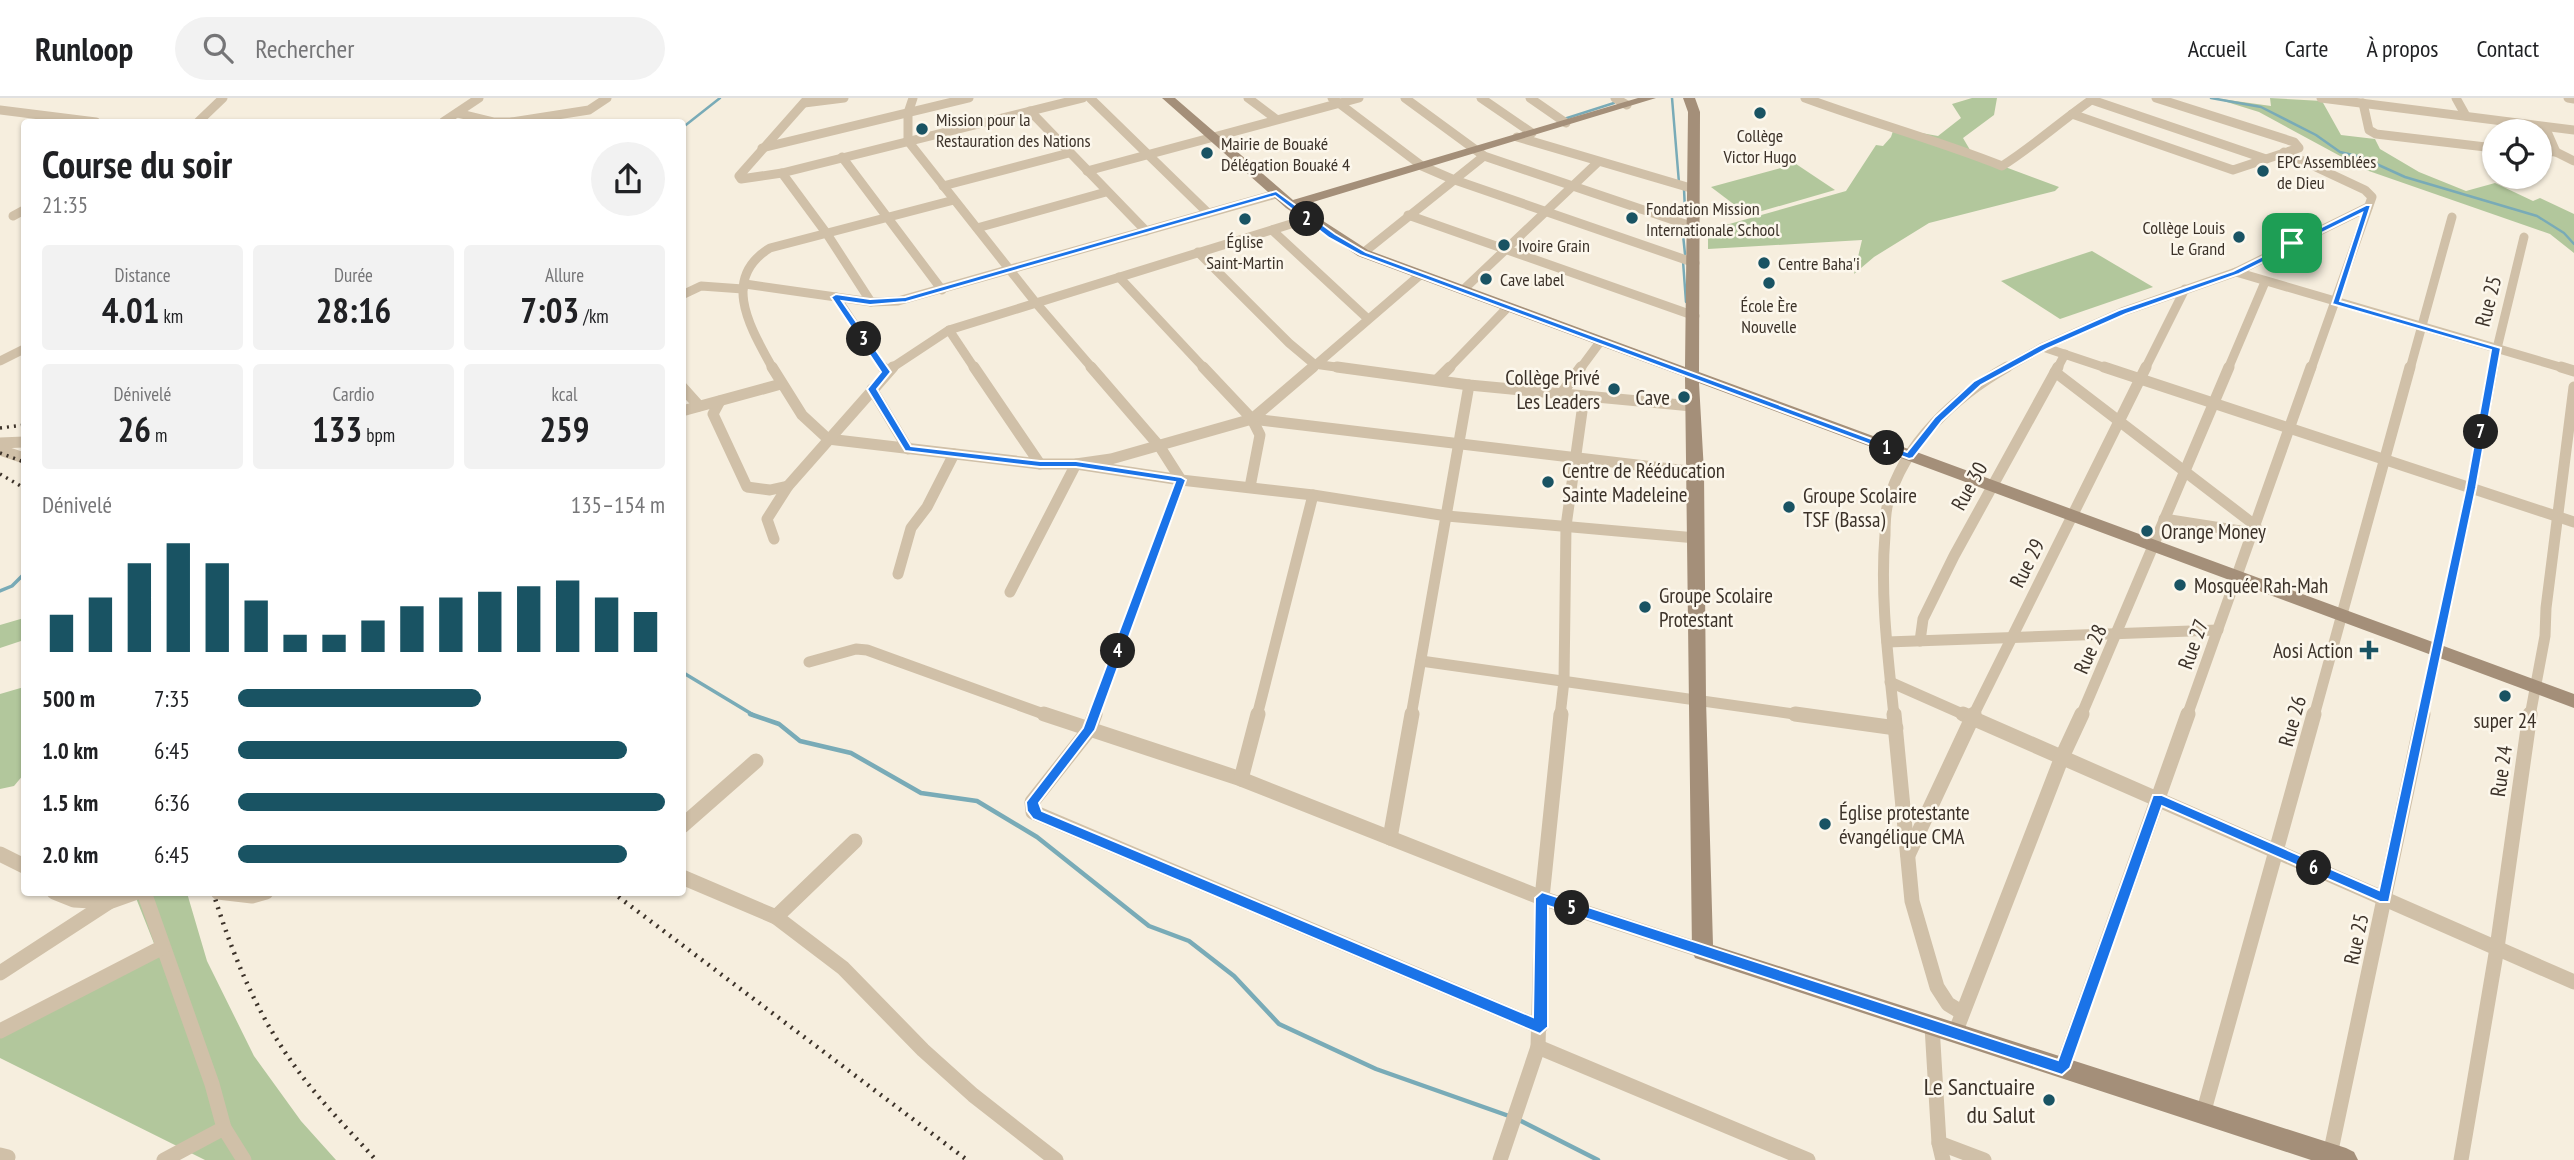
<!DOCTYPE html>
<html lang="fr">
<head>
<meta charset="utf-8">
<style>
	:root { --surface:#fff; --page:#f2f2f2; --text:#202124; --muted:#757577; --line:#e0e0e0; --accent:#195363 }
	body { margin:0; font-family:"PT Sans Narrow",sans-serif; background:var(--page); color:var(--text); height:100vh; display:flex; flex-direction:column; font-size:26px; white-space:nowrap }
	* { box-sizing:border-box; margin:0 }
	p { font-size:23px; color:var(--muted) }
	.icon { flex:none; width:38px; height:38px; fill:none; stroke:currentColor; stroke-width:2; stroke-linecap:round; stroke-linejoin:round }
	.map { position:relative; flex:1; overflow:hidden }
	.panel { position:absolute; left:21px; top:21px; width:665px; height:777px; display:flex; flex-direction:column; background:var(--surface); border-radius:7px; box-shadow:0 2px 5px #0004 }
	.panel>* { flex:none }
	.buttons { position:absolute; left:2482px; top:21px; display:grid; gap:14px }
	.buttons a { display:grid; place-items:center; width:70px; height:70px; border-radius:50%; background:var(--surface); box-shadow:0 2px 5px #0004; font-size:35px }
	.pin { position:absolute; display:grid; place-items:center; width:60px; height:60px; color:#fff; margin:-30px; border-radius:14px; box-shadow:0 4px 10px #0006 }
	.km { position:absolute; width:35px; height:35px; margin:-18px; border-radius:50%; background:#222; color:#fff; font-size:19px; line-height:35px; text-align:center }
	.round { display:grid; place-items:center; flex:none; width:74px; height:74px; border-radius:37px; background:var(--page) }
	.summary { display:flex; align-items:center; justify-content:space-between; height:119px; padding:0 21px }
	h1 { font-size:38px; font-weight:800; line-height:52px }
	.metrics { display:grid; grid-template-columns:repeat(3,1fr); gap:10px; height:119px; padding:7px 21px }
	.metrics div { display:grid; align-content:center; border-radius:7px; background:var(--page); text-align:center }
	.metrics b { font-size:35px; font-weight:800 }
	.metrics small { font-size:19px; font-weight:400 }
	.metrics p { font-size:19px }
	.chart { height:196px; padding:14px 21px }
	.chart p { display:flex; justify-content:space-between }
	.chart svg { width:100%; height:126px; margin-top:7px; stroke:var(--accent); stroke-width:6 }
	ul { padding:0 21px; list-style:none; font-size:23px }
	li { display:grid; grid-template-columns:112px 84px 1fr; align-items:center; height:52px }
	li i { height:18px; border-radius:9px; background:var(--accent) }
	header { display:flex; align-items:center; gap:42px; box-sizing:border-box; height:98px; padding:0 35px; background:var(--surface); border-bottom:2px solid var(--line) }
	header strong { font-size:33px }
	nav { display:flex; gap:38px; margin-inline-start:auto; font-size:24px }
	.search { width:490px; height:63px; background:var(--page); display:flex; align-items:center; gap:18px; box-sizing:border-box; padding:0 24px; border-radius:38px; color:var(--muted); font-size:26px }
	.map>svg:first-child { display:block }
	.green { fill:#b2c79c }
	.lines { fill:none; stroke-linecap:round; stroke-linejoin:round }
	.stream-far2 { stroke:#79abb7; stroke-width:2.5 }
	.stream-far1 { stroke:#79abb7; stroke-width:3.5 }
	.stream { stroke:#79abb7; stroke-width:4.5 }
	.street-far2 { stroke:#d0c0a8; stroke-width:9 }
	.street-far1 { stroke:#d0c0a8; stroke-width:11 }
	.street { stroke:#d0c0a8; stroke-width:15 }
	.secondary { fill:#a48f79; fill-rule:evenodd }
	.rail-far1 { stroke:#3c3229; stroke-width:3.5; stroke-dasharray:2 5; stroke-linecap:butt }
	.rail { stroke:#3c3229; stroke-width:4.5; stroke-dasharray:2 6; stroke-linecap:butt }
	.route { fill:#1a73e8; stroke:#fff; stroke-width:2; fill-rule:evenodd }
	.poi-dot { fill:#195363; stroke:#fcf7ec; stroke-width:2.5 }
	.labels { text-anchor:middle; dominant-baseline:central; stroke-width:5; stroke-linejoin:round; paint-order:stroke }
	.far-poi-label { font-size:18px; fill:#3c3229; stroke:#fcf7ec; text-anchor:start }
	.street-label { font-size:21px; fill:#3c3229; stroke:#fcf7ec }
	.poi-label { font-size:21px; fill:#3c3229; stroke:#fcf7ec; text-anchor:start }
	.near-poi-label { font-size:24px; fill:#3c3229; stroke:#fcf7ec; text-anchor:end }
</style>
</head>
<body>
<header>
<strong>Runloop</strong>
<div class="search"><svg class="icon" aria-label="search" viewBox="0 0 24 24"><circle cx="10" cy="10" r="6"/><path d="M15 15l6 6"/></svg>Rechercher</div>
<nav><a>Accueil</a><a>Carte</a><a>À propos</a><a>Contact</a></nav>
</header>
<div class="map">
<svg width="2574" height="1062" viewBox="0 0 2574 1062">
	<rect width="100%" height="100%" fill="#f6eede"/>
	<!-- green -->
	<g class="green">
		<path d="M 1972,0 L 1997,0 L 1994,17 L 1963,40 L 1973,57 L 2059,89 L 2055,93 L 1929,125 L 1874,159 L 1854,176 L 1862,142 L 1708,151 L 1708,132 L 1846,93 L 1876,47 L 1883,48 L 1891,39 L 1894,30 L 1938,38 L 1961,20 L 1952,6 Z"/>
		<path d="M 2214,0 L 2271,8 L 2270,0 L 2322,3 L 2341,37 L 2375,41 L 2380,51 L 2419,74 L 2466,93 L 2495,85 L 2533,103 L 2540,100 L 2574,116 L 2574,155 L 2550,136 L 2366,72 L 2259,14 Z"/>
		<path d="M 1796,66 L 1835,92 L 1748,117 L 1711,89 Z"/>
		<path d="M 2092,153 L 2153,189 L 2060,221 L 2001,183 Z"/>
		<path d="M 24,520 L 24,542 L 0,550 L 0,527 Z"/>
		<path d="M 24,589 L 24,676 L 14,688 L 0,691 L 0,596 Z"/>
		<path d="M 134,795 L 187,795 L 207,863 L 254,958 L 301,1023 L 336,1062 L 205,1062 L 0,960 L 0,931 L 155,848 Z"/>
	</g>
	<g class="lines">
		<!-- stream-far2 -->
		<g class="stream-far2">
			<path d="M 1672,0 L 1679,85"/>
			<path d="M 2211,0 L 2261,9 L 2316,37 L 2340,54 L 2361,59 L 2405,79 L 2537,118 L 2564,135 L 2574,146"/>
			<path d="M 1564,21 L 1614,5"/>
			<path d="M 682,30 L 720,0"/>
			<path d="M 1684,91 L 1685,112"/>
			<path d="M 1682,127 L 1685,156"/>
			<path d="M 1683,163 L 1686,204"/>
		</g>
		<!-- stream-far1 -->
		<g class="stream-far1">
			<path d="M 0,493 L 12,488 L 24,476"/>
			<path d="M 682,574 L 755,618"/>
		</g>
		<!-- stream -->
		<g class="stream">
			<path d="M 750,616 L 779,626 L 800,643 L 851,655 L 921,695 L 977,703 L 1037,739 L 1149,828 L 1189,843 L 1234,878 L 1279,926 L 1376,971 L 1509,1018"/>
			<path d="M 1519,1022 L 1598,1062"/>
		</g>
		<!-- street-far2 -->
		<g class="street-far2">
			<path d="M 808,0 L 739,78 L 741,81 L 782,75 L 1083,0"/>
			<path d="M 913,0 L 908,15 L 908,43 L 1036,205 L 1093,271"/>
			<path d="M 1090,0 L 1208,115"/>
			<path d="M 1248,0 L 1276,21"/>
			<path d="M 1332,0 L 1422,68 L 1452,81 L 1695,165"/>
			<path d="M 1405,0 L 1484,58 L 1694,129"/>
			<path d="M 1481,0 L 1532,35"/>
			<path d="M 1530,0 L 1566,25"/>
			<path d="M 1615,0 L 1627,7"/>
			<path d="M 1805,0 C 1870,24 1937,42 2002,68 C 2035,47 2062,22 2094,0"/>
			<path d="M 2321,0 L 2574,32"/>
			<path d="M 2456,0 L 2466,18"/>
			<path d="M 2568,0 L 2574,1"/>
			<path d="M 2092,2 L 2266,61"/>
			<path d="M 804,5 L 844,0"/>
			<path d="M 2363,5 L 2369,32 L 2376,36 L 2494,50"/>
			<path d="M 0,12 L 96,24"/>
			<path d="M 1030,13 L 1146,133"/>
			<path d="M 457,15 L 494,24 L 512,24"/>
			<path d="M 2072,16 L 2233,72 L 2299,50 L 2294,44 L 2156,0"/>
			<path d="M 198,24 L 223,0"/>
			<path d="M 443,24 L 479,0"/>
			<path d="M 512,24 L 589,12 L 607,0"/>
			<path d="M 2545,29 L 2556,54"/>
			<path d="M 1517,39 L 1694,91"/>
			<path d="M 762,50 L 969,0"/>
			<path d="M 2539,53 L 2556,54 L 2574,63"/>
			<path d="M 2284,54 L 2365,92 L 2372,99 L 2311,271"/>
			<path d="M 842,59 L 942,192"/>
			<path d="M 1087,73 L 1359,0"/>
			<path d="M 782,75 L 827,136 L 871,204"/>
			<path d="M 943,88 L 1069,55"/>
			<path d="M 1408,117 L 1695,218"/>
			<path d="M 13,118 L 24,112"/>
			<path d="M 977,130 L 1106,94"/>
			<path d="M 1272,132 L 1368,221"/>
			<path d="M 1198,154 L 1289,245 L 1314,266 L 1350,271"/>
			<path d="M 1363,155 L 1484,58"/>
			<path d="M 2236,174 L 2567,271"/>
			<path d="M 1119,179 L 1205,271"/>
			<path d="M 745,186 L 871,204 L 898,203 L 1276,96"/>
			<path d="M 1463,192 L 1598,64"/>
			<path d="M 682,197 L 701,188 L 743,191"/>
			<path d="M 836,199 L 884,271"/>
			<path d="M 949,232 L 975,271"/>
			<path d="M 2043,249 L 2109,271"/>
			<path d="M 0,263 L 24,251"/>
			<path d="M 773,271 C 752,232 719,181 770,150 L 954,102"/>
			<path d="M 890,271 L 949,232 L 1307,121"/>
			<path d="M 1311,271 L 1420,177"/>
			<path d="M 1448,271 L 1508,209"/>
			<path d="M 1580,271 L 1600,244"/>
			<path d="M 2004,271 L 2043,249 L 2122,214 L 2236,174 L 2368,109"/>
			<path d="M 2057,271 L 2065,256"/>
			<path d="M 2145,271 L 2185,191"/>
			<path d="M 2228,271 L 2265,184"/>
			<path d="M 2410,271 L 2452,119"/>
			<path d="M 2492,271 L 2524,139"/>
		</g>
		<!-- street-far1 -->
		<g class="street-far1">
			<path d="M 772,269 L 802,317 L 828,341 L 1040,366 L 1076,366 L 1181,382 L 1313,397 L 1447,418 L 1696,440"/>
			<path d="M 883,269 L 886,274"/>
			<path d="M 974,269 L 1040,366"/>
			<path d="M 1091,269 L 1160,349 L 1181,382 L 1094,618"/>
			<path d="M 1203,269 L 1252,321 L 1696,374"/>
			<path d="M 1337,269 L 1469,287 L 1692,308"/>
			<path d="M 2104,269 L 2574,424"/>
			<path d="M 2561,269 L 2574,273"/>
			<path d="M 2055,274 L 2256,428"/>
			<path d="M 1437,282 L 1450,269"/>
			<path d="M 682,289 L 699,308"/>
			<path d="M 872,291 L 908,351"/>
			<path d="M 1562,295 L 1581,269"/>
			<path d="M 720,303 L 713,316 L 747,389 L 770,392 L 788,388"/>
			<path d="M 682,313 L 781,286"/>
			<path d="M 0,345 L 24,344"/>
			<path d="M 0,352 L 24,360"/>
			<path d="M 1250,389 L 1260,337 L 1252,321"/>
			<path d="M 2164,421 L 2253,435"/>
			<path d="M 774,441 L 767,421 L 788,388 L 893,269"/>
			<path d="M 898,476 L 911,430 L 927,409 L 954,356"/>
			<path d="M 1010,494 L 1076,366 L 1111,361 L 1252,321 L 1313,269"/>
			<path d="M 1920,543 L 1923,521 L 1954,458 L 2058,269"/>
			<path d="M 1887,544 L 2218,532"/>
			<path d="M 1421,563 L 1808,618"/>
			<path d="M 809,564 L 856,551 L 867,552 L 1049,618"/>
			<path d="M 1890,584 L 1967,618"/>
			<path d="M 1257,618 L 1313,397"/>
			<path d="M 1411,618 L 1469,287"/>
			<path d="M 1560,618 L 1564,583 L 1566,428 L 1584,299"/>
			<path d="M 1894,618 C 1888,558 1880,497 1885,437 C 1885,427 1885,415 1888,405 C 1903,346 1956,298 2007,269"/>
			<path d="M 1973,618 L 2146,269"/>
			<path d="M 2081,618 L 2229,269"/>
			<path d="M 2187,618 L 2311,269"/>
			<path d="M 2314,618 L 2410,269"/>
			<path d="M 2423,618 L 2471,390 L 2493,269"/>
			<path d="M 2530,618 L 2545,538 L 2546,510 L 2574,289"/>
		</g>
		<!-- street -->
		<g class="street">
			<path d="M 1044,616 L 1241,681 L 1542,800 L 1703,853"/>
			<path d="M 1095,616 L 1089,632 L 1032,704 L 1033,714 L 1540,929"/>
			<path d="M 1795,616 L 1896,630"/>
			<path d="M 1894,616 L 1912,803 L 1937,889 L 1948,906 L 1961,914"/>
			<path d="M 1963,616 L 2574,884"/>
			<path d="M 1241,681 L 1258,616"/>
			<path d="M 682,728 L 756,663"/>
			<path d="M 1390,740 L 1412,616"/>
			<path d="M 0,756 L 24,768"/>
			<path d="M 1908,757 L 1974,616"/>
			<path d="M 682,779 L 776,819 L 843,870 L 923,952 L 973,997 L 1056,1062"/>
			<path d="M 54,794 L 74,802 L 109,804"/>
			<path d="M 144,794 L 212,986 L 224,1030"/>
			<path d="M 218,794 L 252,798 L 266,794"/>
			<path d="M 776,819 L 855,743"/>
			<path d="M 0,875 L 109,804 L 137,794"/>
			<path d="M 1932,928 L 1939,1045 L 1943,1062"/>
			<path d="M 0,933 L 163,849"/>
			<path d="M 1955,935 L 2062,659 L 2082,616"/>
			<path d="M 1538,949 L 1808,1062"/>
			<path d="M 2062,970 L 2188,616"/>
			<path d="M 2203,1016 L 2314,616"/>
			<path d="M 1939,1045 L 1984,1062"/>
			<path d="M 0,1057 L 8,1059"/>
			<path d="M 2330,1057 L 2423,616"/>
			<path d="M 164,1062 L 224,1030 L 244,1062"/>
			<path d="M 1500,1062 L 1538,949 L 1542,800 L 1561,616"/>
			<path d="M 2461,1062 L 2497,850 L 2530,616"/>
		</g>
		<!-- secondary -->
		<path class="secondary" d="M 1162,0 L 1175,0 L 1293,102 L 1638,0 L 1656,0 L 1300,108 L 1368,152 L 1685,269 L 1688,14 L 1683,0 L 1695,0 L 1700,14 L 1699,274 L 2574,596 L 2574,610 L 1699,285 L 1704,374 L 1706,602 L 1713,847 L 2346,1050 L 2354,1054 L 2358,1062 L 2311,1062 L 1695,860 L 1692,853 L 1685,279 L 1358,158 L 1286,110 Z"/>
		<!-- rail-far1 -->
		<g class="rail-far1">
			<path d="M 0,330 L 24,327"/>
			<path d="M 0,355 L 24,364"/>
			<path d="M 0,376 L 24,390"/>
		</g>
		<!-- rail -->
		<g class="rail">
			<path d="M 213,794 C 231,852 254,910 289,960 C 314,997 346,1029 376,1062"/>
			<path d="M 612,794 L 967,1062"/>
		</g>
	</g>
	<!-- route -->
	<path class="route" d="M 1276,93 L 1335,136 L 1366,154 L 1907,354 L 1935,319 L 1974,283 L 2040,247 L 2119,212 L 2233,173 L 2366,107 L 2371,107 L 2340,203 L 2501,250 L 2476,390 L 2389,804 L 2380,804 L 2162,708 L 2070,970 L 2062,977 L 1548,808 L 1548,929 L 1540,936 L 1033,721 L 1027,713 L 1026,704 L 1083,630 L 1175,384 L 1076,369 L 1040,369 L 905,353 L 867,291 L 881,274 L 831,199 L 836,196 L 870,201 L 905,199 ZM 1275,98 L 1329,140 L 1360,157 L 1909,361 L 1913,360 L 1942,323 L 1981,287 L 2047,251 L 2126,216 L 2239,176 L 2362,115 L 2332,206 L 2491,252 L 2466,390 L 2379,792 L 2162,697 L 2153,697 L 2058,962 L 1542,794 L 1535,800 L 1533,919 L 1042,713 L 1039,705 L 1095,632 L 1186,382 L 1181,379 L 1076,363 L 1040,363 L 911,348 L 877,291 L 891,274 L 842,203 L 870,207 L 906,204 Z"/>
	<!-- markers -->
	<g class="poi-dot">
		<circle cx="1760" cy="15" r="7"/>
		<circle cx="922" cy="31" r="7"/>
		<circle cx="1207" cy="55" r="7"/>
		<circle cx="2263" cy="73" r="7"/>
		<circle cx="1632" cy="120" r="7"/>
		<circle cx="1245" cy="121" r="7"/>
		<circle cx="2239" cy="139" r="7"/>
		<circle cx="1504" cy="147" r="7"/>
		<circle cx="1764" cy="165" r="7"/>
		<circle cx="1486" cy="181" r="7"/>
		<circle cx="1769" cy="185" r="7"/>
		<circle cx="1614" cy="291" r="7"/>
		<circle cx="1684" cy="299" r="7"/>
		<circle cx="1548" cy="384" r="7"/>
		<circle cx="1789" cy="409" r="7"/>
		<circle cx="2147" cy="433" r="7"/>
		<circle cx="2180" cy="487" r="7"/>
		<circle cx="1645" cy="509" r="7"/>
		<path d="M2365.5 541.5h7v7h7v7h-7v7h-7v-7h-7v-7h7z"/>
		<circle cx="2505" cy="598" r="7"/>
		<circle cx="1825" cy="726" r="7"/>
		<circle cx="2049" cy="1002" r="7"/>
	</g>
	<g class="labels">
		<!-- far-poi labels -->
		<g class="far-poi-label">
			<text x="936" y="21">Mission pour la<tspan x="936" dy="21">Restauration des Nations</tspan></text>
			<text x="1760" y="37" text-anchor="middle">Collège<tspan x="1760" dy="21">Victor Hugo</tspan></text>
			<text x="1221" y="45">Mairie de Bouaké<tspan x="1221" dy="21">Délégation Bouaké 4</tspan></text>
			<text x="2277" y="63">EPC Assemblées<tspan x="2277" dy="21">de Dieu</tspan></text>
			<text x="1646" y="110">Fondation Mission<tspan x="1646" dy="21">Internationale School</tspan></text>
			<text x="2225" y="129" text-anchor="end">Collège Louis<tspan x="2225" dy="21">Le Grand</tspan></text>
			<text x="1245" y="143" text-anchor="middle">Église<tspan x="1245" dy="21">Saint-Martin</tspan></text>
			<text x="1518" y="147">Ivoire Grain</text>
			<text x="1778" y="165">Centre Baha'i</text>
			<text x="1500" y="181">Cave label</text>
			<text x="1769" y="207" text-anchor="middle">École Ère<tspan x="1769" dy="21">Nouvelle</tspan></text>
		</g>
		<!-- street labels -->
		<g class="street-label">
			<text transform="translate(2488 203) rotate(-76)">Rue 25</text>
			<text transform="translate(1969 388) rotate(-61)">Rue 30</text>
			<text transform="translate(2027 465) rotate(-63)">Rue 29</text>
			<text transform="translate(2193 546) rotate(-70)">Rue 27</text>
			<text transform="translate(2090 551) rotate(-66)">Rue 28</text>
			<text transform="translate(2292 623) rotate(-74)">Rue 26</text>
			<text transform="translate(2501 673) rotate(-82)">Rue 24</text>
			<text transform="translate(2356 841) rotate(-78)">Rue 25</text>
		</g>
		<!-- poi labels -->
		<g class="poi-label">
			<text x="1600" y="279" text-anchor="end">Collège Privé<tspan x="1600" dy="24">Les Leaders</tspan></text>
			<text x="1670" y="299" text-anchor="end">Cave</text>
			<text x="1562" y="372">Centre de Rééducation<tspan x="1562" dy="24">Sainte Madeleine</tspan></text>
			<text x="1803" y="397">Groupe Scolaire<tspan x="1803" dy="24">TSF (Bassa)</tspan></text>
			<text x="2161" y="433">Orange Money</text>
			<text x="2194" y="487">Mosquée Rah-Mah</text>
			<text x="1659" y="497">Groupe Scolaire<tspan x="1659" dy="24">Protestant</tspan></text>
			<text x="2353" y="552" text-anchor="end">Aosi Action</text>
			<text x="2505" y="622" text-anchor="middle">super 24</text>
			<text x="1839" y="714">Église protestante<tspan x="1839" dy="24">évangélique CMA</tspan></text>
		</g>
		<!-- near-poi labels -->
		<g class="near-poi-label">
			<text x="2035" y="988">Le Sanctuaire<tspan x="2035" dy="28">du Salut</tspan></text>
		</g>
	</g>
</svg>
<div class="buttons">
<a><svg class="icon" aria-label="locate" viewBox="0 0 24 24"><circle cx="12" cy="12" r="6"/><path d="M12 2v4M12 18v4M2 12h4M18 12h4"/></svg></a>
</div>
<div class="pin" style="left:2292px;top:145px;background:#1e9e55"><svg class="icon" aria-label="arrive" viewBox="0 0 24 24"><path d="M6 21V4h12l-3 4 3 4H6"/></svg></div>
<b class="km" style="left:1887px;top:350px">1</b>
<b class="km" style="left:1307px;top:121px">2</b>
<b class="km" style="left:864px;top:241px">3</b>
<b class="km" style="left:1118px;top:553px">4</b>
<b class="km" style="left:1572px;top:810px">5</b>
<b class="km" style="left:2314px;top:770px">6</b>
<b class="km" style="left:2481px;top:334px">7</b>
<section class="panel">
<div class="summary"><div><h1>Course du soir</h1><p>21:35</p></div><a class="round"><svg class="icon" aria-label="share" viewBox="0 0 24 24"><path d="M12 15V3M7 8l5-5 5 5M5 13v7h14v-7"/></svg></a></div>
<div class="metrics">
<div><p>Distance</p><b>4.01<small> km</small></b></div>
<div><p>Durée</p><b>28:16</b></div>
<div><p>Allure</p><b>7:03<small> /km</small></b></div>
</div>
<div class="metrics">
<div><p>Dénivelé</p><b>26<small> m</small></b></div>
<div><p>Cardio</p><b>133<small> bpm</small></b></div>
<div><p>kcal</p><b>259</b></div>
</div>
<div class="chart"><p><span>Dénivelé</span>135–154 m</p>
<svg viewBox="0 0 160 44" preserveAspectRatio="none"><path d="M5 44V31M15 44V25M25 44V13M35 44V6M45 44V13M55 44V26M65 44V38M75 44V38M85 44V33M95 44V28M105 44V25M115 44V23M125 44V21M135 44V19M145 44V25M155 44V30"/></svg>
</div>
<ul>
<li><b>500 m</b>7:35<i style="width:57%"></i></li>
<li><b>1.0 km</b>6:45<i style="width:91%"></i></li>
<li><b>1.5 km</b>6:36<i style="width:100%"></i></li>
<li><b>2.0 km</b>6:45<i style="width:91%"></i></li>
</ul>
</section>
</div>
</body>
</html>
